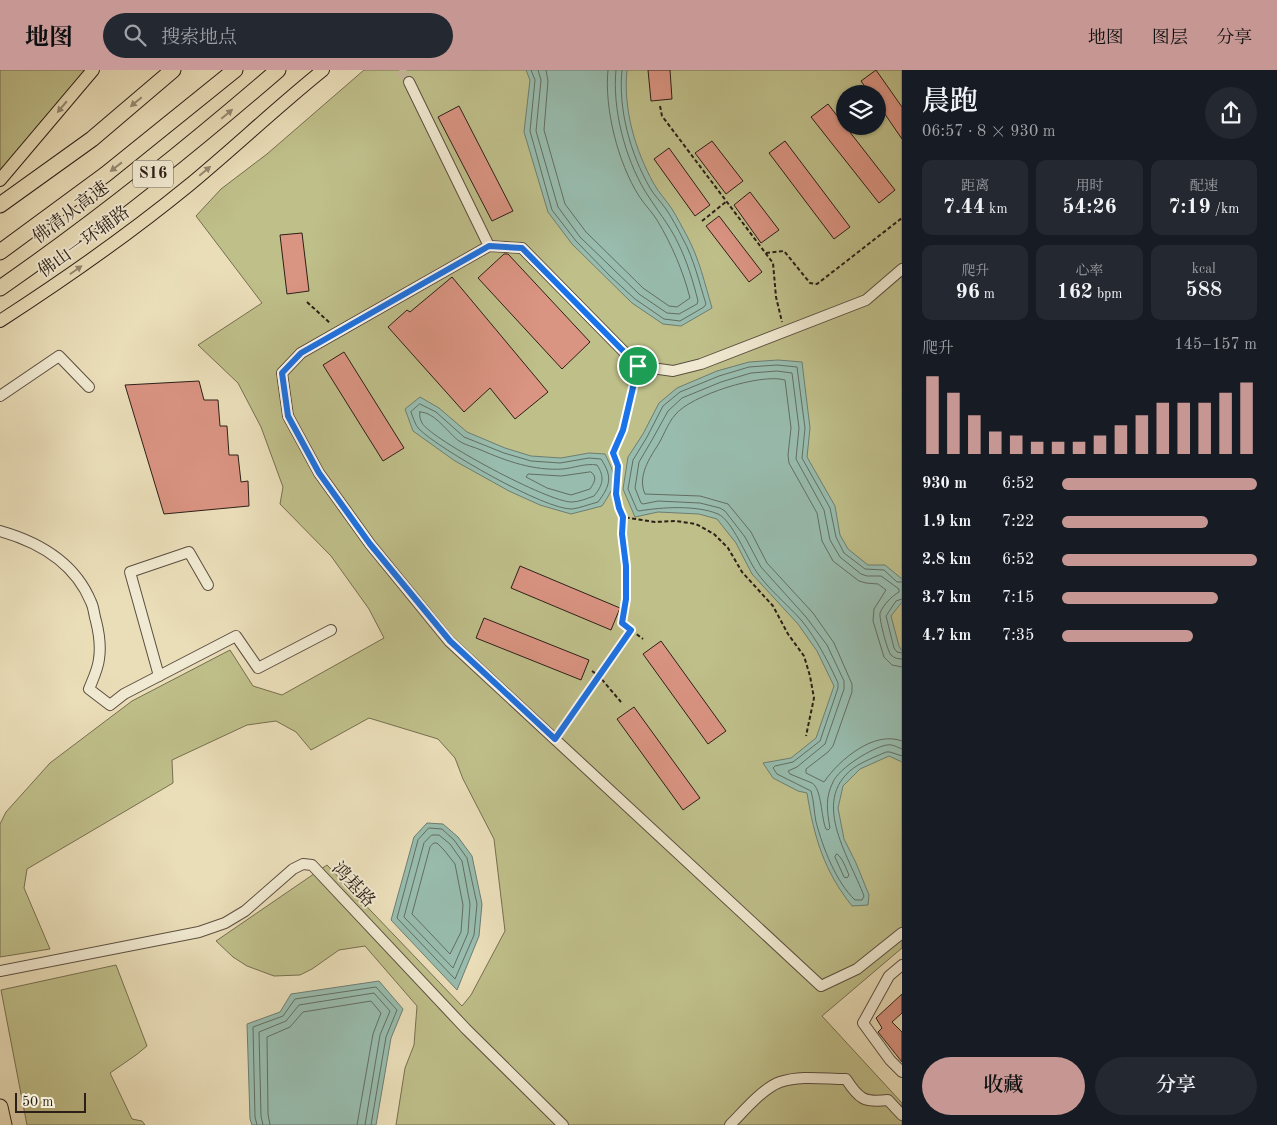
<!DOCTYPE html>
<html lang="zh">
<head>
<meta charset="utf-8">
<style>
	:root { --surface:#171b24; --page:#242831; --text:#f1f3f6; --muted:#9ea1a6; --accent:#c59692 }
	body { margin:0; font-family:"Old Standard TT","Noto Serif SC",serif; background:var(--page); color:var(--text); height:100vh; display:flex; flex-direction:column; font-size:19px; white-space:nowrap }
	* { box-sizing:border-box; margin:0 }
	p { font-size:16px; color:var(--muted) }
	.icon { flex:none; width:28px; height:28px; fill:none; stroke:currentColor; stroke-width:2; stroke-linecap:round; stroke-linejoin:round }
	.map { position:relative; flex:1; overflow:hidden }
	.sheet { display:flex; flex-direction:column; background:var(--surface); width:375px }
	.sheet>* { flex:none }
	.controls { position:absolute; left:836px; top:15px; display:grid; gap:10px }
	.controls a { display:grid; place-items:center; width:50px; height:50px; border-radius:50%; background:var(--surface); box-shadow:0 1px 4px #0004; font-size:25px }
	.scale { position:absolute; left:15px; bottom:12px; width:71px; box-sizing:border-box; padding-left:5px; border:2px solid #2c1f17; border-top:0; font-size:14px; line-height:18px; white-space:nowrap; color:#2c1f17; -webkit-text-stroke:4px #f1ead2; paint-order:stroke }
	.pin { position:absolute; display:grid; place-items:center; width:42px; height:42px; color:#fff; margin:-21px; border:2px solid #fff; border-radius:50%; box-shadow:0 1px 5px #0007 }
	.round { display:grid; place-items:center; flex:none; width:52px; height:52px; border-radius:26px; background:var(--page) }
	.headline { display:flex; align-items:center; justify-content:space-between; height:85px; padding:0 20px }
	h1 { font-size:28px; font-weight:600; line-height:38px }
	.metrics { display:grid; grid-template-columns:repeat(3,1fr); gap:8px; height:85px; padding:5px 20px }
	.metrics div { display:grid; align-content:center; border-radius:10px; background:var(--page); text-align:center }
	.metrics b { font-size:21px; font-weight:600 }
	.metrics small { font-size:14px; font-weight:400 }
	.metrics p { font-size:14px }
	.chart { height:140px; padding:10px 20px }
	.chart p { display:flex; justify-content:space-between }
	.chart svg { width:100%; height:90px; margin-top:5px; stroke:var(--accent); stroke-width:6 }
	.action { display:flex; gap:10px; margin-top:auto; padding:10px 20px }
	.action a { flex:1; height:58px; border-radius:30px; background:var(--accent); color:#111; font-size:20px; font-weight:600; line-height:58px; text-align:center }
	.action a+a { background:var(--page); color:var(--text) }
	ul { padding:0 20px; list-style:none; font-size:16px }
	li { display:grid; grid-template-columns:80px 60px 1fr; align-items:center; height:38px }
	li i { height:12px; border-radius:6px; background:var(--accent) }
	header { display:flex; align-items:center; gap:30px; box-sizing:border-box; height:70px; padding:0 25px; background:var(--accent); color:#111 }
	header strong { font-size:24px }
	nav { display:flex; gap:28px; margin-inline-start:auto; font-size:18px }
	.search { width:350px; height:45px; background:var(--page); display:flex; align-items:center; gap:12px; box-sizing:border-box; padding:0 18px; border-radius:28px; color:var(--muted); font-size:19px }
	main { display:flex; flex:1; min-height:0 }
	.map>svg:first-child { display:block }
	.green { fill:#bfbf8a; stroke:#766f50; fill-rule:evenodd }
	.water { fill:#98bcae; stroke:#6d7d72 }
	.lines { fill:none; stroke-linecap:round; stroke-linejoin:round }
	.shore { stroke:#626e62; stroke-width:1 }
	.building { fill:#da9482; stroke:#2c1f17 }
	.minor-tunnel { stroke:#c4b899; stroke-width:10; stroke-dasharray:10 5; stroke-linecap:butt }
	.minor-casing { stroke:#5c4f40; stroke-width:12 }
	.major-casing { stroke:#2c1f17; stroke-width:14 }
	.highway-casing { stroke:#2c1f17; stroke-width:17 }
	.path { stroke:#2c1f17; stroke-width:2; stroke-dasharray:4 2.5; stroke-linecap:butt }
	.minor { stroke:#f1ead2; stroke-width:10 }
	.major { stroke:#eadeb9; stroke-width:12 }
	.highway { stroke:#eadeb9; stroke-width:15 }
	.oneway { fill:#948870 }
	.route-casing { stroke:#fff; stroke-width:10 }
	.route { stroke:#1a73e8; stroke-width:6 }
	.labels { text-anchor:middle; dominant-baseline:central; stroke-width:4; stroke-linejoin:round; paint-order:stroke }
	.shield { fill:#f1ead2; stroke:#675c4f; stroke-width:1 }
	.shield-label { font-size:16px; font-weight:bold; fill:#2c1f17 }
	.street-label { font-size:18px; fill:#2c1f17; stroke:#f1ead2 }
</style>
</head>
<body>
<header>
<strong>地图</strong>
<div class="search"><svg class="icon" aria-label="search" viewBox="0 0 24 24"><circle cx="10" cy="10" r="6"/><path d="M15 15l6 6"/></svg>搜索地点</div>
<nav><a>地图</a><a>图层</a><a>分享</a></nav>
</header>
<main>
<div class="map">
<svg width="902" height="1055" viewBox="0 0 902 1055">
	<rect width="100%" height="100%" fill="#eadeb9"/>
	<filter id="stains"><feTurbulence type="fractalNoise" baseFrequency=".004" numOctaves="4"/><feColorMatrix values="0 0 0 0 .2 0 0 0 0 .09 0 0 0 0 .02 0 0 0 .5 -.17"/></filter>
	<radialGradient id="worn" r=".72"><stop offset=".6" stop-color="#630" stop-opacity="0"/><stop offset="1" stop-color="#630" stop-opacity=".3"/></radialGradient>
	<!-- green -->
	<g class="green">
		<path d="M 0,0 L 85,0 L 0,100 Z"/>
		<path d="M 364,0 L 902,0 L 902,878 L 822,946 L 902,1033 L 902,1055 L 396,1055 L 405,998 L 414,975 L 417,936 L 365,876 L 339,880 L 312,899 L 300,905 L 274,906 L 247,896 L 233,887 L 216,871 L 327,795 L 462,936 L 471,925 L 505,861 L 494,769 L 463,709 L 455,688 L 438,669 L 369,648 L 311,680 L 296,662 L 276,651 L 247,655 L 172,690 L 173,713 L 27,799 L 24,818 L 50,879 L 0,887 L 0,754 L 6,742 L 50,693 L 132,631 L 230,580 L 253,616 L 282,625 L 384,568 L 369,539 L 331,486 L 280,434 L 283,417 L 261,357 L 238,313 L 198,275 L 262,233 L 196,146 L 221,119 L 267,84 ZM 845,24 L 878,24 L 878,56 L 845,56 Z"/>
		<path d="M 116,895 L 147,976 L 136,985 L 110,1003 L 132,1049 L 142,1051 L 145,1055 L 27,1055 L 1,920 Z"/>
	</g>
	<!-- water -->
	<g class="water">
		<path d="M 526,0 L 627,0 C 623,39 635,80 654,114 C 659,123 666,130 672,139 C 677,147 682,157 687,166 C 699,188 705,214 712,238 L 681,256 L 663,254 L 632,233 L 572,174 L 548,142 L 524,62 L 530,10 Z"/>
		<path d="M 778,290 L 802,292 L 810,358 L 807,387 L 835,436 L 840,465 L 848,479 L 868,495 L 885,495 L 902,509 L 902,532 L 891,546 L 899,576 L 902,581 L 902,692 L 889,686 L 860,699 L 843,716 L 838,738 L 844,769 L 856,793 L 869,825 L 868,835 L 852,836 C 824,801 814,767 807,723 L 798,721 L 773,708 L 763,693 L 791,688 L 816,668 L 834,616 L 817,581 L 798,554 L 752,504 L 736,473 L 717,449 L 699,444 L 658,442 L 635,447 L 623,419 L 628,387 L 643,364 L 659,333 L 677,318 L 717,301 L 749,292 Z"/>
		<path d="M 420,327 L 439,338 L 467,362 L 505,378 L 531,386 L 561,388 L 589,383 L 605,384 C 618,410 617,413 602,436 L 571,444 L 540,435 L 509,421 L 455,391 L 413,361 L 405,339 Z"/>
		<path d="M 427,753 L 443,754 L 458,767 L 472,786 L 482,834 L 479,866 L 457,920 L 391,850 L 414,767 Z"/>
		<path d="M 379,911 L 403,939 L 391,968 L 376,1055 L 252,1055 L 250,1049 L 247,954 L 280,942 L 291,924 Z"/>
	</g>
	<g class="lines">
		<!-- shore -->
		<g class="shore">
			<path d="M 531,0 L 535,10 L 530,61 L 552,140 L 576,171 L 610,206 L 635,229 L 664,249 L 680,251 L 704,237 L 706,234 C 699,212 694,189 683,169 C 678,159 672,148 666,139 C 661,132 654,125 650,118 C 630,83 618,39 622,0"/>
			<path d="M 538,0 L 541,10 L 536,61 L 558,137 L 580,167 L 639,224 L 667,243 L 679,244 L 697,234 L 698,231 C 693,211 687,191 678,173 C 669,154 656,139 645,121 C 625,88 612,38 616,0"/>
			<path d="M 546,0 L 548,11 L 544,60 L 565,134 L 586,162 L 643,218 L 669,236 L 677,237 L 690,228 C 683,201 672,175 657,150 C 652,142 644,134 639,126 C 618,93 604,38 608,0"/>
			<path d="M 420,334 L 436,342 L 464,367 L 504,383 L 531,391 L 560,393 L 589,388 L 601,389 C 613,407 610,416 598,432 C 590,434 580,438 572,439 C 545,440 439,379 419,359 C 415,355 413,347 411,342 Z"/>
			<path d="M 420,342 C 435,342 448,363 459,371 C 465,375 474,377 481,380 C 506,391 534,401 563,399 C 574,398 585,393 597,395 C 605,407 603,415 594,426 C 588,428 579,432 572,432 C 550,433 432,370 422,353 C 420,349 419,345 420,342 Z"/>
			<path d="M 591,402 C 598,407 594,413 590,419 L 571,425 L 547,418 L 526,407 L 528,404 L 561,406 Z"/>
			<path d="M 902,512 L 897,512 L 884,500 L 865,499 L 844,483 L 836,467 L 830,438 L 802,388 L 805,358 L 797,297 L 777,295 L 749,297 L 719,306 L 680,322 L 663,336 L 647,367 L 633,390 L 628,419 L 637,440 L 639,441 C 662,437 697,435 718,444 C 732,450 747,488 756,501 C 768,519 787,534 802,551 C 817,570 828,591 838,613 L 838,618 L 820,671 L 793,692 L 775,696 L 773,698 L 777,704 L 811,721 C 814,731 814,742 816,752 C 823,778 836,812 855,830 L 862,830 L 864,826 C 849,786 807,727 858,695 C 867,690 877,686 886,682 L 890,682 L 902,686"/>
			<path d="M 902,529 L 896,531 L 886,546 L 894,578 L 897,582 L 902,583"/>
			<path d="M 902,589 C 898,589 894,588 891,585 C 887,580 879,549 880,543 C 883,535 892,526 899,522 L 899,519 L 881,506 L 867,506 L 861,504 L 840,487 L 830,470 L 824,440 L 796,389 L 799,358 L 792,303 L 777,301 L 751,303 L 721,312 L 682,328 L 668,341 L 652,370 L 639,392 L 635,418 L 641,433 L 643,434 L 658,431 L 700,433 L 720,438 L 725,441 L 745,467 L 761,497 L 806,547 L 827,575 L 844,611 L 844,619 L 825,674 L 797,697 L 788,701 L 790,704 C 797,707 805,710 812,713 C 822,719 821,748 826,759 L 828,760 L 830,758 C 827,741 825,728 833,712 C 839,698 873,677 887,675 C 892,674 897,677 902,679"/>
			<path d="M 902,597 L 892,595 L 884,587 L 873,551 L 874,539 L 886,520 L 878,514 L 866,513 L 859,511 L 833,491 L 822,471 L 817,443 L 789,393 L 788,385 L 791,358 L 785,310 C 761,303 691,325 675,345 C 667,354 663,368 656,378 C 647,392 638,408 645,424 L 700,426 L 728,434 L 751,462 L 767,493 L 813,543 L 834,573 L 852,614 L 852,622 L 833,676 L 828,682 L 806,699 L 806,703 L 824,712 C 839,690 874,660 902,671"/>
			<path d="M 429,758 L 442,759 L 454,770 L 467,788 L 477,834 L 474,865 L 455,909 L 397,848 L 418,770 Z"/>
			<path d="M 432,765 L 439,765 L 450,774 L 462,791 L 470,834 L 468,863 L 453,898 L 404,847 L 424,773 Z"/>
			<path d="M 434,773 L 437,773 L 444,780 L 455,794 L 463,835 L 461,862 L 450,884 L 412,844 L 430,777 Z"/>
			<path d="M 837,784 C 843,788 846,799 849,805 L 847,808 L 844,807 L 835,787 Z"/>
			<path d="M 257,1055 L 255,1047 L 253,957 L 283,946 L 295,929 L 376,917 L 397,940 L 386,967 L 371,1055"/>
			<path d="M 263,1055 L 261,1046 L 259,962 L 286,951 L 299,935 L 374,923 L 390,941 L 380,965 L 365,1055"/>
			<path d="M 270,1055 L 268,1044 L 267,967 L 290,957 L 303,942 L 371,931 L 381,943 L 373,964 L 357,1055"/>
		</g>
	</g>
	<!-- building -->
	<g class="building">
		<path d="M 648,0 L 670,0 L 672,29 L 651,31 Z"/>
		<path d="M 876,0 L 902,37 L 902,69 L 878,34 L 878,24 L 870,24 L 861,11 Z"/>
		<path d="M 828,34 L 895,120 L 879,133 L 811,47 Z"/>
		<path d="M 459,36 L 513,141 L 492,151 L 438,47 Z"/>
		<path d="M 712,71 L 743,111 L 726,124 L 695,83 Z"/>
		<path d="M 785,71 L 850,157 L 834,169 L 769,83 Z"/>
		<path d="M 669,78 L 710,135 L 695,146 L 654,89 Z"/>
		<path d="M 750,122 L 779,160 L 761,173 L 734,135 Z"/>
		<path d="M 719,146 L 762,202 L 749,212 L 706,156 Z"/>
		<path d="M 302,163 L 309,221 L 287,224 L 280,165 Z"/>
		<path d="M 504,184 L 508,184 L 590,272 L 562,299 L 478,208 Z"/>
		<path d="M 452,207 L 548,322 L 515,349 L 490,318 L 464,342 L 388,257 L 407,240 L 410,242 Z"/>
		<path d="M 344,282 L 404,378 L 383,391 L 323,295 Z"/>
		<path d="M 199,311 L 204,330 L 218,330 L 220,356 L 227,356 L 229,385 L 238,385 L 241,412 L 248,411 L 249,436 L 164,444 L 125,315 Z"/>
		<path d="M 520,496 L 620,538 L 611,560 L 511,518 Z"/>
		<path d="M 484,548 L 589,590 L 581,610 L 476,568 Z"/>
		<path d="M 661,571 L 726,661 L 708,674 L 643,584 Z"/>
		<path d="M 634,637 L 700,728 L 683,740 L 617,649 Z"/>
		<path d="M 902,924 L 902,943 L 892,952 L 902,962 L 902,992 L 878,962 L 882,958 L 876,948 Z"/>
	</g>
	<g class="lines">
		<!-- minor-tunnel -->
		<path class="minor-tunnel" d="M 400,0 L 409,12"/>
		<defs>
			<g id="minor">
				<path d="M 409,12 L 489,176"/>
				<path d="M 902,199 L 866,230 L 701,294 L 673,301 L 638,296 L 522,178 L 489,176 L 301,283 L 282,303 L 288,346 L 319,403 L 370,474 L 449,571 L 821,916 L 857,899 L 902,863"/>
				<path d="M 0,326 L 59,286 L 89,317"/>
				<path d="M 0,461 C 39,472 75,493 91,532 C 94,538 94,545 96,551 C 99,563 101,576 99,589 C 98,599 93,609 89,619 L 110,635 L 124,624 L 236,566 L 258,598 L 331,560"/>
				<path d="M 159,606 L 130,502 L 189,482 L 208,515"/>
				<path d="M 902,895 L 889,906 L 863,953 L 890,990 L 902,1002"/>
				<path d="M 0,901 L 199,862 L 225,853 L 245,841 L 293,799 L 303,794 L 312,795 L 466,959 L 563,1055"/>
				<path d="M 730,1055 C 743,1042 763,1018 780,1012 C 801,1005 825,1009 846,1009 C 859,1029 864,1033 888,1030 L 902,1045"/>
			</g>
			<g id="major">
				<path d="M 0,110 L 93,0"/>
				<path d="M 0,251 C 65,209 128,165 188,116 C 234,78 277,37 323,0"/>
			</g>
			<g id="highway">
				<path d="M 0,135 L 92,69 L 173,0"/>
				<path d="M 0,182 L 106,104 L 235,0"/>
				<path d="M 0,218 C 97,151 189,77 278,0"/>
				<path d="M 0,1037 L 4,1055"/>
			</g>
		</defs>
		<!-- minor casing -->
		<use href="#minor" class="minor-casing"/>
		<!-- major casing -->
		<use href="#major" class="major-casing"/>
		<!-- highway casing -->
		<use href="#highway" class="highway-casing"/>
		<!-- path -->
		<g class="path">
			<path d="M 660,36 L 662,46 L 773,193 L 776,227 L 782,252"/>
			<path d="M 702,151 L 727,131"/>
			<path d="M 766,183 L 784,181 L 810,213 L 817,214 L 902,148"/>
			<path d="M 307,232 L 331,254"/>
			<path d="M 636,306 L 623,360 L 613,383 L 618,396 L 616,424 L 619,438 L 623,447 L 655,452 L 676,451 L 696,454 L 714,464 L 728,478 L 742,502 L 773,536 L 788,564 L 804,586 L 810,606 L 814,628 L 806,666"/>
			<path d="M 623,447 C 622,464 625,478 626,494 C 628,514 625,534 622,553 L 631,560"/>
			<path d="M 592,601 L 599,606 L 621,632"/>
			<path d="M 561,661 L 631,560 L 643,569"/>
		</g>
		<!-- minor -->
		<use href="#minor" class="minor"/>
		<!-- major -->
		<use href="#major" class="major"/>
		<!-- highway -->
		<use href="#highway" class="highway"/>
	</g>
	<!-- one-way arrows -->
	<defs><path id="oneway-solid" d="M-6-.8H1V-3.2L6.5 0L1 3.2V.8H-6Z" transform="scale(1.25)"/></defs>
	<g class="oneway">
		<use href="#oneway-solid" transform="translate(136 32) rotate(140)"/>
		<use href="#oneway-solid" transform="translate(62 37) rotate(130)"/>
		<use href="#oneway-solid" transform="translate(227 44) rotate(-40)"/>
		<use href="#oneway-solid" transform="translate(116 97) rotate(142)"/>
		<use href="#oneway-solid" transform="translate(205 101) rotate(-40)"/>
		<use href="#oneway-solid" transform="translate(76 200) rotate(-35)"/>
	</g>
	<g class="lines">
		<defs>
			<path id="route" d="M 489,176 L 522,178 L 638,296 L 623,360 L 613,383 L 618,396 L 616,424 L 619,438 L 623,447 L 622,464 L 626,496 L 626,529 L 622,553 L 631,560 L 555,669 L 450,571 L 370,474 L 319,403 L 288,346 L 282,303 L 301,283 Z"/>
		</defs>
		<!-- route casing -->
		<use href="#route" class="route-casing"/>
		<!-- route -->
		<use href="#route" class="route"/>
	</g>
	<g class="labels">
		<!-- shield labels -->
		<rect class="shield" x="133" y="90.5" width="40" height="27" rx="4"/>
		<g class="shield-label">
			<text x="153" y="104">S16</text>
		</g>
		<!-- street labels -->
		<g class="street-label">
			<text transform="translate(71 143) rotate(-37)">佛清从高速</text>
			<text transform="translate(84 172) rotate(-36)">佛山一环辅路</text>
			<text transform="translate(353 815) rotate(47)">鸿基路</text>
		</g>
	</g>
	<rect width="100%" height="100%" filter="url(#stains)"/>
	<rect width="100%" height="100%" fill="url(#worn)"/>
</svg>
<div class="controls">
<a><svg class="icon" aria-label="layers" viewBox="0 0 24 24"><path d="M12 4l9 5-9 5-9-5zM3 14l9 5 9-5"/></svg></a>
</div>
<div class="scale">50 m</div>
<div class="pin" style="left:638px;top:296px;background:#1e9e55"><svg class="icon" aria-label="arrive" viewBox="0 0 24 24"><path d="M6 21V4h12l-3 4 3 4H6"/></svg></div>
</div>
<section class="sheet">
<div class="headline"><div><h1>晨跑</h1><p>06:57 · 8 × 930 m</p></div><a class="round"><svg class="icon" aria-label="share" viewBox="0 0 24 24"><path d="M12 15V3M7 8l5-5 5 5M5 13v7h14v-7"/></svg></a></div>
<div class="metrics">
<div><p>距离</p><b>7.44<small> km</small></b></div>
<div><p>用时</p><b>54:26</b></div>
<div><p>配速</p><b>7:19<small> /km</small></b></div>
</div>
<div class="metrics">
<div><p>爬升</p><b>96<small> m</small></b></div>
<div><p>心率</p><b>162<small> bpm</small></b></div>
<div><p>kcal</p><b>588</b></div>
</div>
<div class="chart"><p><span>爬升</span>145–157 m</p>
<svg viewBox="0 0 160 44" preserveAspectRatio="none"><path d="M5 44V6M15 44V14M25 44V25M35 44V33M45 44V35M55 44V38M65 44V38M75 44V38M85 44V35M95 44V30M105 44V25M115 44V19M125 44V19M135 44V19M145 44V14M155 44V9"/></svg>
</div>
<ul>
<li><b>930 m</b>6:52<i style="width:100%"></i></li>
<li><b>1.9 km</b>7:22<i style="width:75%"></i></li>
<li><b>2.8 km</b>6:52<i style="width:100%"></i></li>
<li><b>3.7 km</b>7:15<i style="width:80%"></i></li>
<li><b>4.7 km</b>7:35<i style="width:67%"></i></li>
</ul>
<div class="action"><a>收藏</a><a>分享</a></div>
</section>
</main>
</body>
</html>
